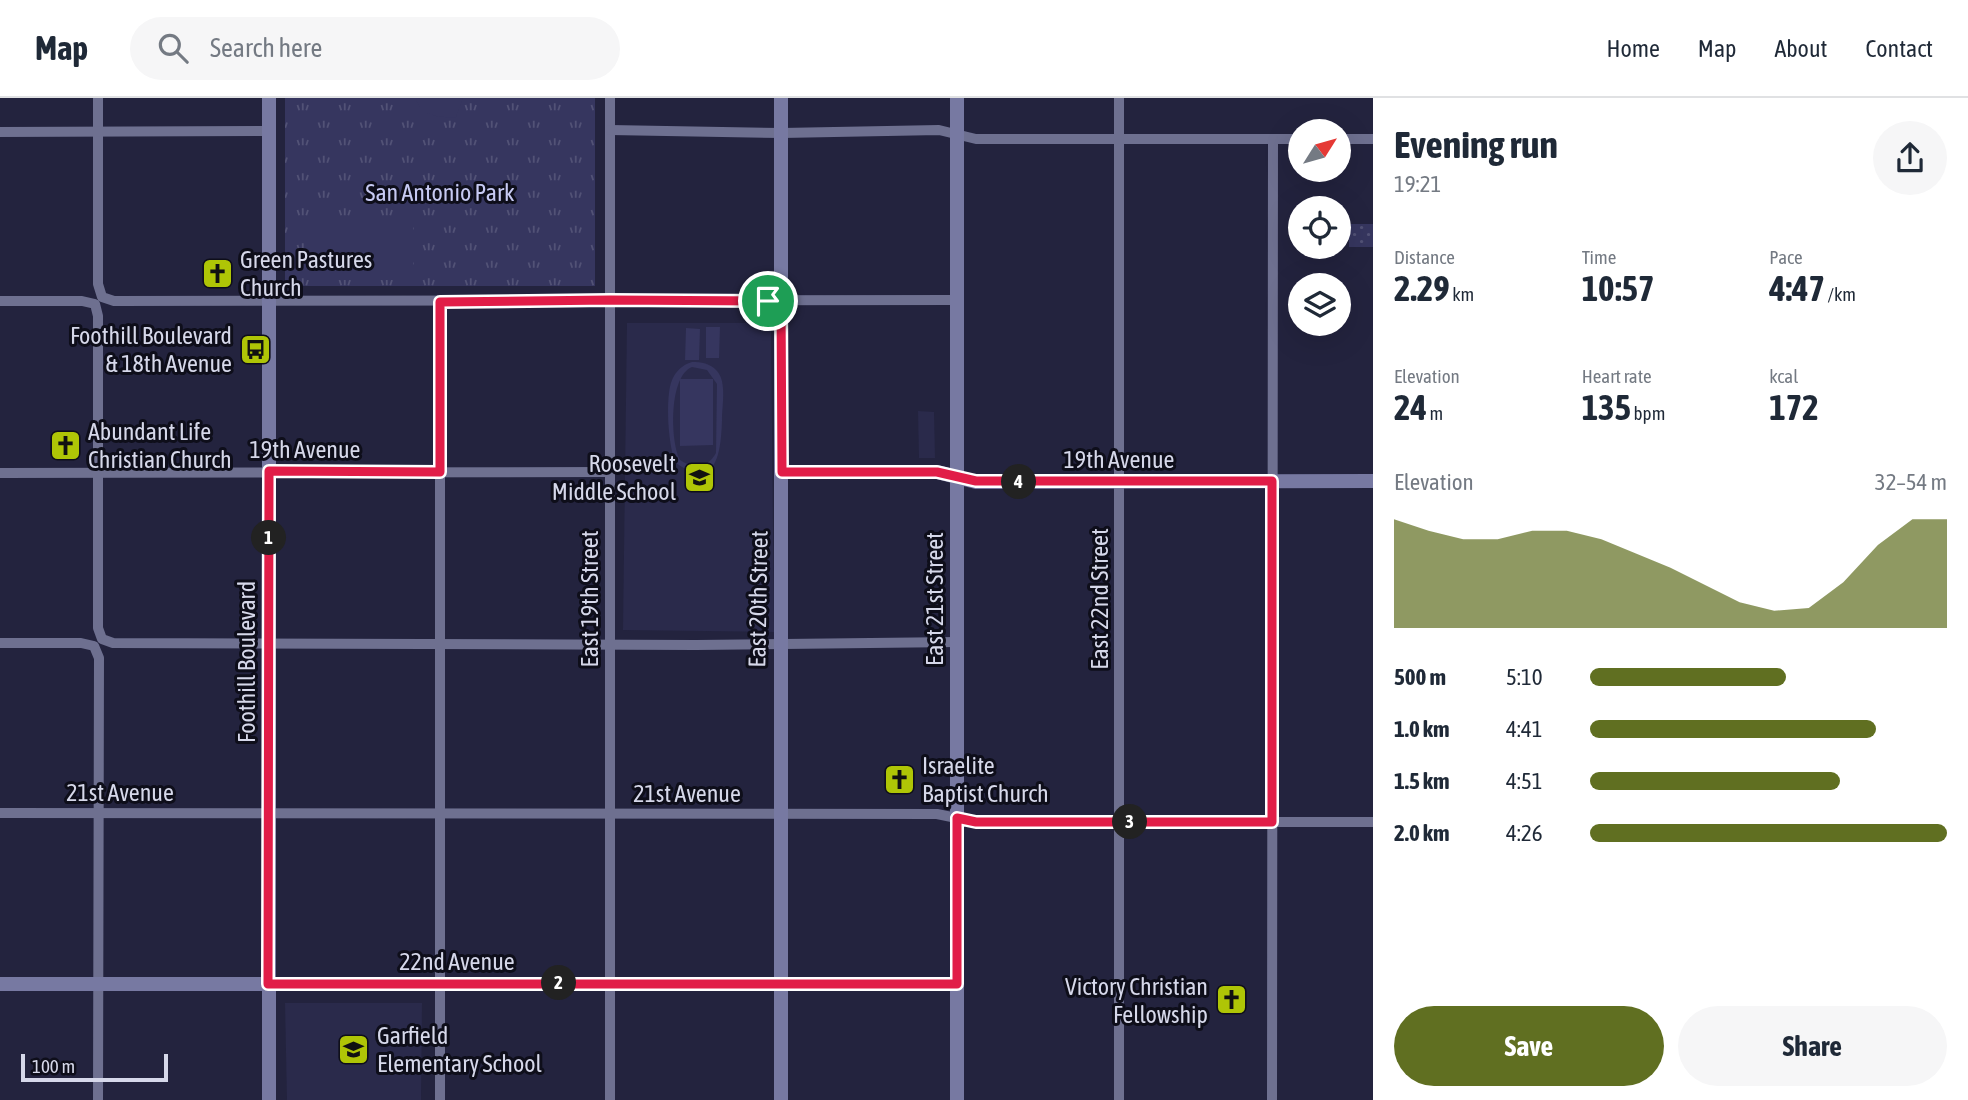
<!DOCTYPE html>
<html lang="en">
<head>
<meta charset="utf-8">
<style>
	:root { --surface:#fff; --page:#f6f6f7; --text:#1f2937; --muted:#747a83; --line:#e0e1e3; --accent:#606f21 }
	body { margin:0; font-family:"Asap Condensed",sans-serif; background:var(--page); color:var(--text); height:100vh; display:flex; flex-direction:column; font-size:26px; white-space:nowrap }
	* { box-sizing:border-box; margin:0 }
	p { font-size:23px; color:var(--muted) }
	.icon { flex:none; width:38px; height:38px; fill:none; stroke:currentColor; stroke-width:2; stroke-linecap:round; stroke-linejoin:round }
	.map { position:relative; flex:1; overflow:hidden }
	.panel { display:flex; flex-direction:column; background:var(--surface); width:595px }
	.panel>* { flex:none }
	.needle { width:46px; rotate:53deg }
	.controls { position:absolute; left:1288px; top:21px; display:grid; gap:14px }
	.controls a { display:grid; place-items:center; width:63px; height:63px; border-radius:50%; background:var(--surface); box-shadow:0 7px 28px #0002; font-size:35px }
	.scale { position:absolute; left:21px; bottom:18px; width:147px; box-sizing:border-box; padding-left:7px; border:4px solid #d6d8ea; border-top:0; font-size:19px; line-height:24px; white-space:nowrap; color:#d6d8ea; -webkit-text-stroke:5px #0e0e1a; paint-order:stroke }
	.pin { position:absolute; display:grid; place-items:center; width:60px; height:60px; color:#fff; margin:-30px; border:4px solid #fff; border-radius:50%; box-shadow:0 2px 7px #0007 }
	.km { position:absolute; width:35px; height:35px; margin:-18px; border-radius:50%; background:#222; color:#fff; font-size:19px; line-height:35px; text-align:center }
	.round { display:grid; place-items:center; flex:none; width:74px; height:74px; border-radius:37px; background:var(--page) }
	.overview { display:flex; align-items:center; justify-content:space-between; height:119px; padding:0 21px }
	h1 { font-size:38px; font-weight:700; line-height:52px }
	.metrics { display:grid; grid-template-columns:repeat(3,1fr); gap:10px; height:119px; padding:7px 21px }
	.metrics div { display:grid; align-content:center }
	.metrics b { font-size:35px; font-weight:700 }
	.metrics small { font-size:19px; font-weight:400 }
	.metrics p { font-size:19px }
	.chart { height:196px; padding:14px 21px }
	.chart p { display:flex; justify-content:space-between }
	.chart svg { width:100%; height:126px; margin-top:7px; fill:var(--accent); opacity:.7 }
	.primary-button { display:flex; gap:14px; margin-top:auto; padding:14px 21px }
	.primary-button a { flex:1; height:80px; border-radius:42px; background:var(--accent); color:#fff; font-size:28px; font-weight:700; line-height:80px; text-align:center }
	.primary-button a+a { background:var(--page); color:var(--text) }
	ul { padding:0 21px; list-style:none; font-size:23px }
	li { display:grid; grid-template-columns:112px 84px 1fr; align-items:center; height:52px }
	li i { height:18px; border-radius:9px; background:var(--accent) }
	header { display:flex; align-items:center; gap:42px; box-sizing:border-box; height:98px; padding:0 35px; background:var(--surface); border-bottom:2px solid var(--line) }
	header strong { font-size:33px }
	nav { display:flex; gap:38px; margin-inline-start:auto; font-size:24px }
	.search { width:490px; height:63px; background:var(--page); display:flex; align-items:center; gap:18px; box-sizing:border-box; padding:0 24px; border-radius:38px; color:var(--muted); font-size:26px }
	main { display:flex; flex:1; min-height:0 }
	.map>svg:first-child { display:block }
	.built { fill:#2a2a4b }
	.grass { fill:url(#grass-dots) }
	.park { fill:url(#park-tufts) }
	.pitch { fill:#36365f; fill-rule:evenodd }
	.lines { fill:none; stroke-linecap:round; stroke-linejoin:round }
	.street { stroke:#6e7090; stroke-width:10 }
	.secondary { stroke:#7779a2; stroke-width:14 }
	.route-casing { stroke:#fff; stroke-width:14 }
	.route { stroke:#e11d48; stroke-width:9 }
	.labels { text-anchor:middle; dominant-baseline:central; stroke-width:6; stroke-linejoin:round; paint-order:stroke }
	.park-label { font-size:24px; fill:#c7caf3; stroke:#0e0e1a }
	.poi-label { font-size:24px; fill:#d6d8ea; stroke:#0e0e1a; text-anchor:start }
	.street-label { font-size:24px; fill:#d6d8ea; stroke:#0e0e1a }
</style>
</head>
<body>
<header>
<strong>Map</strong>
<div class="search"><svg class="icon" aria-label="search" viewBox="0 0 24 24"><circle cx="10" cy="10" r="6"/><path d="M15 15l6 6"/></svg>Search here</div>
<nav><a>Home</a><a>Map</a><a>About</a><a>Contact</a></nav>
</header>
<main>
<div class="map">
<svg width="1373" height="1002" viewBox="0 0 1373 1002">
	<defs>
		<pattern id="grass-dots" width="8" height="8" patternUnits="userSpaceOnUse" patternTransform="scale(1.75)"><rect width="8" height="8" fill="#36365f"/><path d="M2 2h.1M6 6h.1" fill="none" stroke="#525276" stroke-width="1.8" stroke-linecap="round"/></pattern>
		<pattern id="park-tufts" width="24" height="20" patternUnits="userSpaceOnUse" patternTransform="scale(1.75)"><rect width="24" height="20" fill="#36365f"/><path d="M3 7l-1-3M5 7V3M7 7l1-3M15 17l-1-3M17 17v-4M19 17l1-3" fill="none" stroke="#525276"/></pattern>
	</defs>
	<rect width="100%" height="100%" fill="#23233e"/>
	<!-- built -->
	<g class="built">
		<path d="M 627,225 L 771,225 L 774,534 L 623,532 Z"/>
		<path d="M 918,313 L 934,314 L 935,360 L 919,360 Z"/>
		<path d="M 285,905 L 422,905 L 421,1002 L 287,1002 Z"/>
	</g>
	<!-- grass -->
	<rect class="grass" x="1349" y="126" width="24" height="23"/>
	<!-- park -->
	<rect class="park" x="285" y="0" width="310" height="188"/>
	<!-- pitch -->
	<g class="pitch">
		<path d="M 463,0 L 456,19 C 440,20 421,18 416,1 Z"/>
		<rect x="305" y="127" width="108" height="55"/>
		<path d="M 706,229 L 720,229 L 719,260 L 706,260 Z"/>
		<path d="M 686,230 L 700,231 L 699,262 L 685,262 Z"/>
		<path d="M 692,264 C 701,264 710,265 717,273 C 727,284 722,308 722,322 C 721,351 718,395 676,365 C 668,350 665,298 672,282 C 676,273 682,267 692,264 ZM 692,269 L 707,272 L 717,286 L 716,355 C 708,370 693,371 680,362 C 670,342 669,278 692,269 Z"/>
		<path d="M 680,281 L 713,281 L 713,347 L 680,348 Z"/>
	</g>
	<g class="lines">
		<!-- street -->
		<g class="street">
			<path d="M 98,0 L 98,186 L 102,199 L 114,203 L 957,202"/>
			<path d="M 610,0 L 610,1002"/>
			<path d="M 1119,0 L 1119,1002"/>
			<path d="M 610,32 L 782,35 L 939,32 L 976,41 L 1300,41"/>
			<path d="M 0,34 L 268,33"/>
			<path d="M 1339,41 L 1373,41"/>
			<path d="M 0,203 L 82,203 L 95,206 L 98,218 L 98,530 L 102,541 L 113,545 L 696,547 L 957,544"/>
			<path d="M 440,204 L 440,1002"/>
			<path d="M 0,375 L 609,374"/>
			<path d="M 0,545 L 81,545 L 94,548 L 99,560 L 98,1002"/>
			<path d="M 0,715 L 937,716 L 976,724 L 1373,724"/>
			<path d="M 268,886 L 957,886"/>
			<path d="M 1272,1002 L 1273,41"/>
		</g>
		<!-- secondary -->
		<g class="secondary">
			<path d="M 269,0 L 269,1002"/>
			<path d="M 782,374 L 937,374 L 976,384 L 1373,383"/>
			<path d="M 0,886 L 268,886"/>
			<path d="M 781,1002 L 781,0"/>
			<path d="M 957,1002 L 957,0"/>
		</g>
	</g>
	<g class="lines">
		<defs>
			<path id="route" d="M 610,202 L 781,203 L 782,374 L 937,374 L 976,383 L 1272,383 L 1272,724 L 976,724 L 957,720 L 957,886 L 268,886 L 269,373 L 440,374 L 440,204 Z"/>
		</defs>
		<!-- route casing -->
		<use href="#route" class="route-casing"/>
		<!-- route -->
		<use href="#route" class="route"/>
	</g>
	<!-- icons -->
	<defs>
		<symbol id="church-square" viewBox="-11 -11 22 22"><rect x="-9" y="-9" width="18" height="18" rx="4" fill="#afc506" stroke="#0e0e1a"/><path d="M-1.2-6h2.4v3.5h3.3v2.4h-3.3V6h-2.4V-.1h-3.3v-2.4h3.3Z" fill="#111"/></symbol>
		<symbol id="bus-square" viewBox="-11 -11 22 22"><rect x="-9" y="-9" width="18" height="18" rx="4" fill="#afc506" stroke="#0e0e1a"/><path d="M-5-6H5V4H4V6H2V4H-2V6H-4V4H-5ZM-3.5-4V0h7V-4ZM-3.5 1.2v1.5H-2V1.2ZM2 1.2v1.5H3.5V1.2Z" fill="#111"/></symbol>
		<symbol id="school-square" viewBox="-11 -11 22 22"><rect x="-9" y="-9" width="18" height="18" rx="4" fill="#afc506" stroke="#0e0e1a"/><path d="M0-5L7-2L0 1L-7-2ZM-4 1L0 2.5L4 1V4Q0 6-4 4Z" fill="#111"/></symbol>
	</defs>
	<g fill-rule="evenodd">
		<use href="#church-square" x="200" y="158" width="35" height="35"/>
		<use href="#bus-square" x="238" y="234" width="35" height="35"/>
		<use href="#church-square" x="48" y="330" width="35" height="35"/>
		<use href="#school-square" x="682" y="362" width="35" height="35"/>
		<use href="#church-square" x="882" y="664" width="35" height="35"/>
		<use href="#church-square" x="1214" y="884" width="35" height="35"/>
		<use href="#school-square" x="336" y="934" width="35" height="35"/>
	</g>
	<g class="labels">
		<!-- park labels -->
		<g class="park-label">
			<text x="440" y="94">San Antonio Park</text>
		</g>
		<!-- poi labels -->
		<g class="poi-label">
			<text x="240" y="161">Green Pastures<tspan x="240" dy="28">Church</tspan></text>
			<text x="232" y="237" text-anchor="end">Foothill Boulevard<tspan x="232" dy="28">&amp; 18th Avenue</tspan></text>
			<text x="88" y="333">Abundant Life<tspan x="88" dy="28">Christian Church</tspan></text>
			<text x="676" y="365" text-anchor="end">Roosevelt<tspan x="676" dy="28">Middle School</tspan></text>
			<text x="922" y="667">Israelite<tspan x="922" dy="28">Baptist Church</tspan></text>
			<text x="1208" y="888" text-anchor="end">Victory Christian<tspan x="1208" dy="28">Fellowship</tspan></text>
			<text x="377" y="937">Garfield<tspan x="377" dy="28">Elementary School</tspan></text>
		</g>
		<!-- street labels -->
		<g class="street-label">
			<text x="305" y="351">19th Avenue</text>
			<text x="1119" y="361">19th Avenue</text>
			<text transform="translate(589 501) rotate(-90)">East 19th Street</text>
			<text transform="translate(758 501) rotate(-89)">East 20th Street</text>
			<text transform="translate(934 501) rotate(-90)">East 21st Street</text>
			<text transform="translate(1099 501) rotate(-90)">East 22nd Street</text>
			<text transform="translate(246 564) rotate(-90)">Foothill Boulevard</text>
			<text x="120" y="694">21st Avenue</text>
			<text x="687" y="695">21st Avenue</text>
			<text x="457" y="863">22nd Avenue</text>
		</g>
	</g>
</svg>
<div class="controls">
<a><svg class="needle" viewBox="-14 -14 28 28"><path d="M0-13l5 13h-10z" fill="#e53935"/><path d="M0 13l5-13h-10z" fill="#747a83"/></svg></a>
<a><svg class="icon" aria-label="locate" viewBox="0 0 24 24"><circle cx="12" cy="12" r="6"/><path d="M12 2v4M12 18v4M2 12h4M18 12h4"/></svg></a>
<a><svg class="icon" aria-label="layers" viewBox="0 0 24 24"><path d="M12 4l9 5-9 5-9-5zM3 14l9 5 9-5"/></svg></a>
</div>
<div class="scale">100 m</div>
<div class="pin" style="left:768px;top:203px;background:#1e9e55"><svg class="icon" aria-label="arrive" viewBox="0 0 24 24"><path d="M6 21V4h12l-3 4 3 4H6"/></svg></div>
<b class="km" style="left:269px;top:440px">1</b>
<b class="km" style="left:559px;top:885px">2</b>
<b class="km" style="left:1130px;top:724px">3</b>
<b class="km" style="left:1019px;top:384px">4</b>
</div>
<section class="panel">
<div class="overview"><div><h1>Evening run</h1><p>19:21</p></div><a class="round"><svg class="icon" aria-label="share" viewBox="0 0 24 24"><path d="M12 15V3M7 8l5-5 5 5M5 13v7h14v-7"/></svg></a></div>
<div class="metrics">
<div><p>Distance</p><b>2.29<small> km</small></b></div>
<div><p>Time</p><b>10:57</b></div>
<div><p>Pace</p><b>4:47<small> /km</small></b></div>
</div>
<div class="metrics">
<div><p>Elevation</p><b>24<small> m</small></b></div>
<div><p>Heart rate</p><b>135<small> bpm</small></b></div>
<div><p>kcal</p><b>172</b></div>
</div>
<div class="chart"><p><span>Elevation</span>32–54 m</p>
<svg viewBox="0 0 160 44" preserveAspectRatio="none"><path d="M0 44V6L10 10L20 13L30 13L40 10L50 10L60 13L70 18L80 23L90 29L100 35L110 38L120 37L130 28L140 15L150 6L160 6V44z"/></svg>
</div>
<ul>
<li><b>500 m</b>5:10<i style="width:55%"></i></li>
<li><b>1.0 km</b>4:41<i style="width:80%"></i></li>
<li><b>1.5 km</b>4:51<i style="width:70%"></i></li>
<li><b>2.0 km</b>4:26<i style="width:100%"></i></li>
</ul>
<div class="primary-button"><a>Save</a><a>Share</a></div>
</section>
</main>
</body>
</html>
